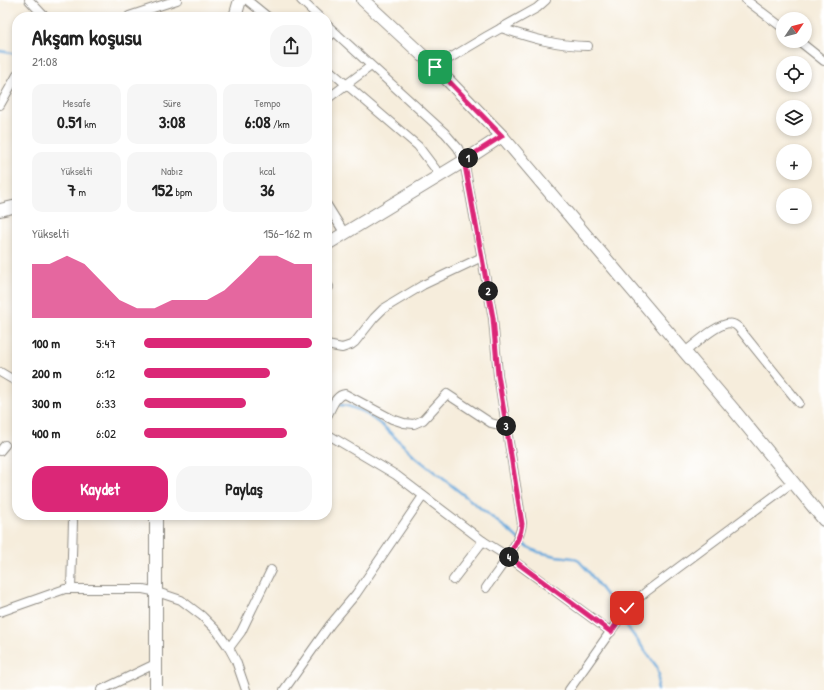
<!DOCTYPE html>
<html lang="tr">
<head>
<meta charset="utf-8">
<style>
	:root { --surface:#fff; --page:#f6f6f6; --text:#222; --muted:#767676; --accent:#db2777 }
	body { margin:0; font-family:"Patrick Hand",sans-serif; background:var(--page); color:var(--text); height:100vh; display:flex; flex-direction:column; font-size:15px; white-space:nowrap }
	* { box-sizing:border-box; margin:0 }
	p { font-size:13px; color:var(--muted) }
	.icon { flex:none; width:22px; height:22px; fill:none; stroke:currentColor; stroke-width:2; stroke-linecap:round; stroke-linejoin:round }
	.map { position:relative; flex:1; overflow:hidden }
	.panel { position:absolute; left:12px; top:12px; width:320px; height:508px; display:flex; flex-direction:column; background:var(--surface); border-radius:16px; box-shadow:0 2px 6px #0003 }
	.panel>* { flex:none }
	.needle { width:26px; rotate:55deg }
	.tools { position:absolute; left:776px; top:12px; display:grid; gap:8px }
	.tools a { display:grid; place-items:center; width:36px; height:36px; border-radius:50%; background:var(--surface); box-shadow:0 2px 6px #0003; font-size:20px }
	.pin { position:absolute; display:grid; place-items:center; width:34px; height:34px; color:#fff; margin:-17px; border-radius:8px; box-shadow:0 2px 6px #0006 }
	.km { position:absolute; width:20px; height:20px; margin:-10px; border-radius:50%; background:#222; color:#fff; font-size:11px; line-height:20px; text-align:center }
	.round { display:grid; place-items:center; flex:none; width:42px; height:42px; border-radius:16px; background:var(--page) }
	.overview { display:flex; align-items:center; justify-content:space-between; height:68px; padding:0 20px }
	h1 { font-size:22px; font-weight:800; line-height:30px }
	.metrics { display:grid; grid-template-columns:repeat(3,1fr); gap:6px; height:68px; padding:4px 20px }
	.metrics div { display:grid; align-content:center; border-radius:10px; background:var(--page); text-align:center }
	.metrics b { font-size:17px; font-weight:800 }
	.metrics small { font-size:11px; font-weight:400 }
	.metrics p { font-size:11px }
	.chart { height:112px; padding:8px 20px }
	.chart p { display:flex; justify-content:space-between }
	.chart svg { width:100%; height:72px; margin-top:4px; fill:var(--accent); opacity:.7 }
	.button { display:flex; gap:8px; margin-top:auto; padding:8px 20px }
	.button a { flex:1; height:46px; border-radius:16px; background:var(--accent); color:#fff; font-size:16px; font-weight:800; line-height:46px; text-align:center }
	.button a+a { background:var(--page); color:var(--text) }
	ul { padding:0 20px; list-style:none; font-size:13px }
	li { display:grid; grid-template-columns:64px 48px 1fr; align-items:center; height:30px }
	li i { height:10px; border-radius:5px; background:var(--accent) }
	.map>svg:first-child { display:block }
	.lines { fill:none; stroke-linecap:round; stroke-linejoin:round }
	.stream { stroke:#68a9dc; stroke-width:2.5 }
	.street-casing { stroke:#908c84; stroke-width:10 }
	.secondary-casing { stroke:#908c84; stroke-width:14 }
	.street { stroke:#fff; stroke-width:8 }
	.secondary { stroke:#fff; stroke-width:12 }
	.route-casing { stroke:#fff; stroke-width:8 }
	.route { stroke:#db2777; stroke-width:5 }
</style>
</head>
<body>
<div class="map">
<svg width="824" height="690" viewBox="0 0 824 690">
	<rect width="100%" height="100%" fill="#fff"/>
	<filter id="ink" filterUnits="userSpaceOnUse"><feTurbulence type="fractalNoise" baseFrequency=".025" numOctaves="2"/><feDisplacementMap in="SourceGraphic" scale="8" xChannelSelector="R" yChannelSelector="G"/><feConvolveMatrix kernelMatrix="1 2 1 2 8 2 1 2 1" color-interpolation-filters="sRGB"/></filter>
	<filter id="wash" filterUnits="userSpaceOnUse"><feTurbulence type="fractalNoise" baseFrequency=".012" numOctaves="4" result="noise"/><feDisplacementMap in="SourceGraphic" scale="16" xChannelSelector="R" yChannelSelector="G"/><feGaussianBlur stdDeviation="0.9" result="paint"/><feColorMatrix in="noise" values="0 0 0 0 0 0 0 0 0 0 0 0 0 0 0 0 0 1.4 0 .05"/><feComposite in="paint" operator="in"/></filter>
	<g filter="url(#wash)">
		<rect width="100%" height="100%" fill="#f6eddc"/>
		<g class="lines">
			<!-- stream -->
			<g class="stream">
				<path d="M 0,51 L 17,54"/>
				<path d="M 327,403 L 348,406 L 362,411 L 383,426 L 418,459 L 512,533 L 526,546 L 538,552 L 556,556 L 573,558 L 579,561 L 588,571 L 620,614"/>
				<path d="M 622,618 L 626,625 L 657,667 L 659,675 L 657,690"/>
			</g>
		</g>
	</g>
	<g filter="url(#ink)">
		<g class="lines">
			<defs>
				<g id="street">
					<path d="M 29,0 L 45,17"/>
					<path d="M 247,0 L 268,17"/>
					<path d="M 301,0 L 319,17"/>
					<path d="M 746,0 L 783,28"/>
					<path d="M 129,16 L 177,0"/>
					<path d="M 327,25 L 445,133 L 458,148 L 464,161 L 493,318 L 498,375 L 522,523 C 520,545 498,570 486,588"/>
					<path d="M 501,28 C 531,38 557,46 588,46"/>
					<path d="M 327,39 L 334,32"/>
					<path d="M 799,41 L 824,61"/>
					<path d="M 435,67 L 487,36 L 537,8 L 546,0"/>
					<path d="M 327,68 L 418,146 L 440,175"/>
					<path d="M 327,99 L 371,66"/>
					<path d="M 0,105 L 17,75"/>
					<path d="M 327,205 L 345,234"/>
					<path d="M 327,284 L 329,287"/>
					<path d="M 327,345 L 342,348 L 351,345 L 355,342 L 374,318 L 383,309 L 423,285 L 482,257"/>
					<path d="M 685,352 C 694,345 722,319 733,324 C 735,324 736,326 738,327 L 799,403"/>
					<path d="M 0,372 L 17,382"/>
					<path d="M 327,416 C 332,408 335,395 345,394 L 392,419 L 404,423 L 414,424 L 423,420 L 447,394 L 491,423 L 506,427"/>
					<path d="M 327,434 L 396,475 L 483,541 L 507,556 L 611,632"/>
					<path d="M 0,451 L 5,445"/>
					<path d="M 71,515 L 73,521 L 71,589"/>
					<path d="M 453,580 L 483,541"/>
					<path d="M 0,612 L 65,589 L 143,589 L 157,592 L 181,600 L 202,616 L 217,631 L 229,648 L 236,661 L 246,690"/>
					<path d="M 229,648 L 241,632 L 271,570"/>
					<path d="M 101,690 L 157,663"/>
					<path d="M 284,690 L 330,625 L 356,594 L 423,496"/>
					<path d="M 569,690 L 627,608 L 647,591 L 793,482"/>
				</g>
				<g id="secondary">
					<path d="M 363,0 L 435,67 L 502,136 L 733,409 L 824,520"/>
					<path d="M 235,17 L 240,0"/>
					<path d="M 0,210 L 17,206"/>
					<path d="M 327,244 L 464,161 L 502,136"/>
					<path d="M 156,515 L 156,690"/>
				</g>
			</defs>
			<!-- street casing -->
			<use href="#street" class="street-casing"/>
			<!-- secondary casing -->
			<use href="#secondary" class="secondary-casing"/>
			<!-- street -->
			<use href="#street" class="street"/>
			<!-- secondary -->
			<use href="#secondary" class="secondary"/>
		</g>
	</g>
	<g class="lines" filter="url(#ink)">
		<defs>
			<path id="route" d="M 435,67 L 502,136 L 464,160 L 493,318 L 498,375 L 522,524 C 521,536 515,546 508,556 L 611,632 L 627,608"/>
		</defs>
		<!-- route casing -->
		<use href="#route" class="route-casing"/>
		<!-- route -->
		<use href="#route" class="route"/>
	</g>
</svg>
<div class="tools">
<a><svg class="needle" viewBox="-14 -14 28 28"><path d="M0-13l5 13h-10z" fill="#e53935"/><path d="M0 13l5-13h-10z" fill="#767676"/></svg></a>
<a><svg class="icon" aria-label="locate" viewBox="0 0 24 24"><circle cx="12" cy="12" r="6"/><path d="M12 2v4M12 18v4M2 12h4M18 12h4"/></svg></a>
<a><svg class="icon" aria-label="layers" viewBox="0 0 24 24"><path d="M12 4l9 5-9 5-9-5zM3 14l9 5 9-5"/></svg></a>
<a>+</a>
<a>−</a>
</div>
<div class="pin" style="left:435px;top:67px;background:#1e9e55"><svg class="icon" aria-label="arrive" viewBox="0 0 24 24"><path d="M6 21V4h12l-3 4 3 4H6"/></svg></div>
<div class="pin" style="left:627px;top:608px;background:#d93025"><svg class="icon" aria-label="check" viewBox="0 0 24 24"><path d="M5 12l5 5 9-10"/></svg></div>
<b class="km" style="left:468px;top:158px">1</b>
<b class="km" style="left:488px;top:291px">2</b>
<b class="km" style="left:506px;top:426px">3</b>
<b class="km" style="left:509px;top:557px">4</b>
<section class="panel">
<div class="overview"><div><h1>Akşam koşusu</h1><p>21:08</p></div><a class="round"><svg class="icon" aria-label="share" viewBox="0 0 24 24"><path d="M12 15V3M7 8l5-5 5 5M5 13v7h14v-7"/></svg></a></div>
<div class="metrics">
<div><p>Mesafe</p><b>0.51<small> km</small></b></div>
<div><p>Süre</p><b>3:08</b></div>
<div><p>Tempo</p><b>6:08<small> /km</small></b></div>
</div>
<div class="metrics">
<div><p>Yükselti</p><b>7<small> m</small></b></div>
<div><p>Nabız</p><b>152<small> bpm</small></b></div>
<div><p>kcal</p><b>36</b></div>
</div>
<div class="chart"><p><span>Yükselti</span>156–162 m</p>
<svg viewBox="0 0 160 44" preserveAspectRatio="none"><path d="M0 44V11L10 11L20 6L30 11L40 22L50 33L60 38L70 38L80 33L90 33L100 33L110 27L120 17L130 6L140 6L150 11L160 11V44z"/></svg>
</div>
<ul>
<li><b>100 m</b>5:47<i style="width:100%"></i></li>
<li><b>200 m</b>6:12<i style="width:75%"></i></li>
<li><b>300 m</b>6:33<i style="width:61%"></i></li>
<li><b>400 m</b>6:02<i style="width:85%"></i></li>
</ul>
<div class="button"><a>Kaydet</a><a>Paylaş</a></div>
</section>
</div>
</body>
</html>
